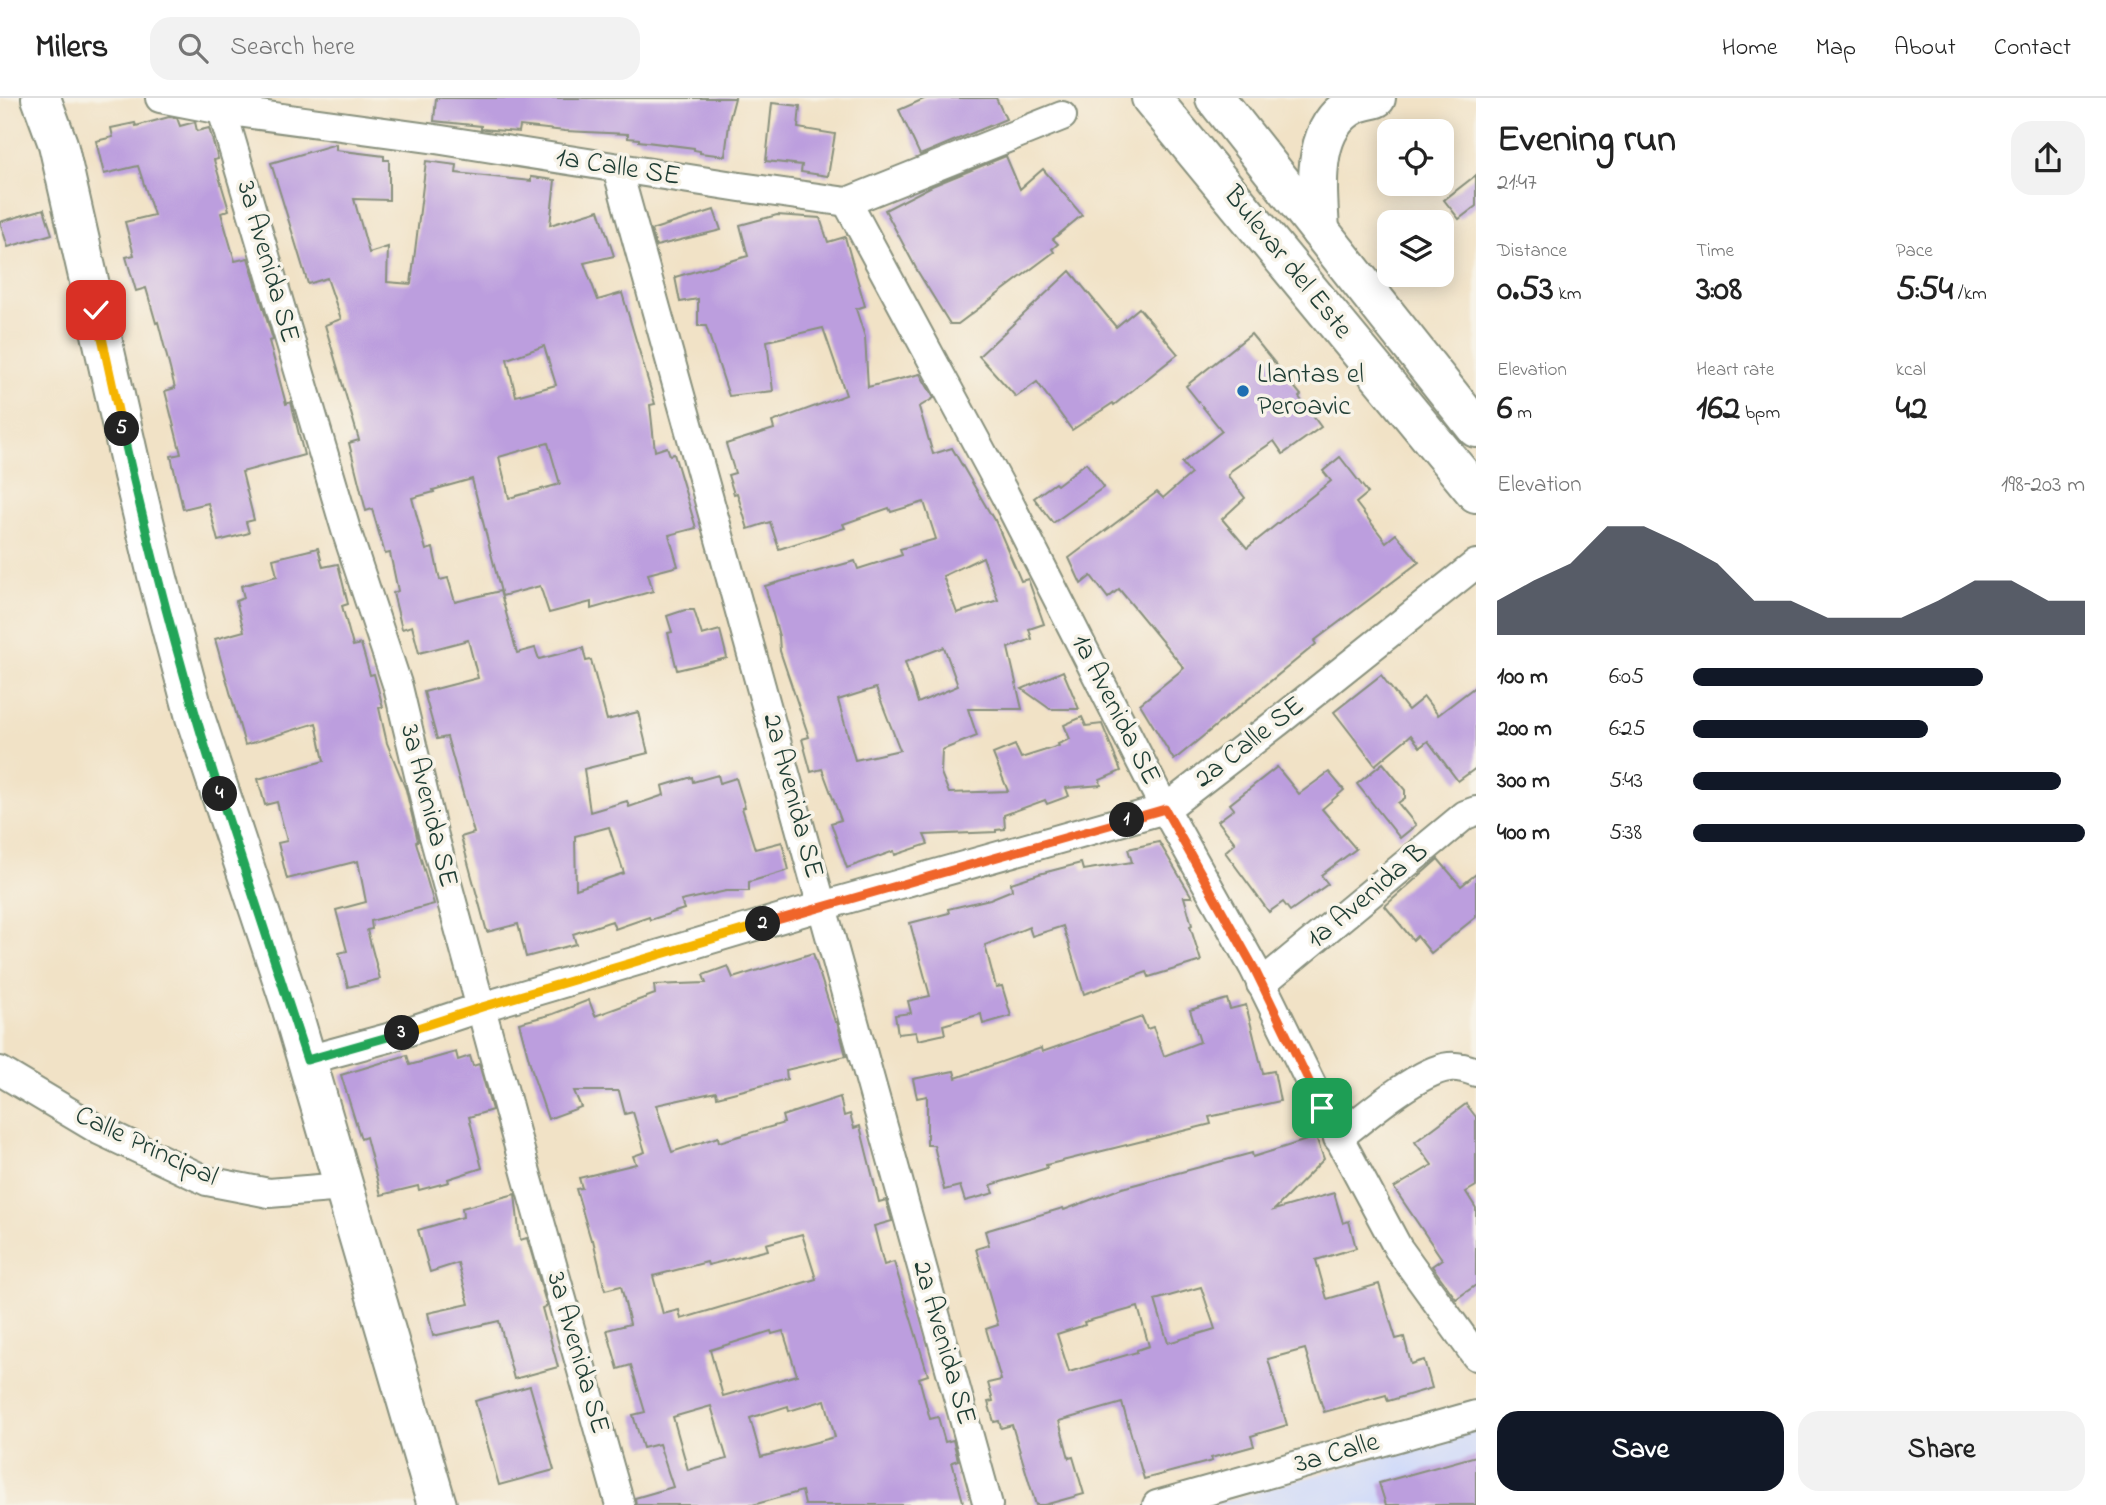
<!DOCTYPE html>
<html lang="en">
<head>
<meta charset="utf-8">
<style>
	:root { --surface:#fff; --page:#f2f2f2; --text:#222; --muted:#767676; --line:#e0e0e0; --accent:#111827 }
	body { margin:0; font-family:"Indie Flower",sans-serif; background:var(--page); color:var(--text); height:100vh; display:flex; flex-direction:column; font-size:26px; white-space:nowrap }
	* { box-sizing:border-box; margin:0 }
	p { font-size:23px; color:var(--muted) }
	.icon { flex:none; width:38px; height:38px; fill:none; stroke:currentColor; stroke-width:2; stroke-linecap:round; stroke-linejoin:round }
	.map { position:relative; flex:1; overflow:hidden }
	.side { display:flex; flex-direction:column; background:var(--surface); width:630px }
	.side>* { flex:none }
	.tools { position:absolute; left:1377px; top:21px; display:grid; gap:14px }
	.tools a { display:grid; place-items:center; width:77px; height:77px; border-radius:14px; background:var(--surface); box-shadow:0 4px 18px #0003; font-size:35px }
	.pin { position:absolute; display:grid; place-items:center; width:60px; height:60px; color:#fff; margin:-30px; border-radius:14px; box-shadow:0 4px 10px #0006 }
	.km { position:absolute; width:35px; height:35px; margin:-18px; border-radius:50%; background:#222; color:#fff; font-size:19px; line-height:35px; text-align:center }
	.round { display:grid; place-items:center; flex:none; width:74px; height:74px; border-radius:21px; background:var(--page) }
	.head { display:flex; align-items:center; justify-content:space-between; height:119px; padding:0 21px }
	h1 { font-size:38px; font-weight:700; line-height:52px }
	.stats { display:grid; grid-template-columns:repeat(3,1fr); gap:10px; height:119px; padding:7px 21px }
	.stats div { display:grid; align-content:center }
	.stats b { font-size:35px; font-weight:700 }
	.stats small { font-size:19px; font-weight:400 }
	.stats p { font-size:19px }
	.chart { height:196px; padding:14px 21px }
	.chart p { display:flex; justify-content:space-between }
	.chart svg { width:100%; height:126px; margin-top:7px; fill:var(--accent); opacity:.7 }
	.cta { display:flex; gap:14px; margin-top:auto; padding:14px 21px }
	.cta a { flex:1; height:80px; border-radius:21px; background:var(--accent); color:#fff; font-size:28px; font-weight:700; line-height:80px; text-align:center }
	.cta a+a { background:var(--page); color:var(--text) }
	ul { padding:0 21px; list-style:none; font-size:23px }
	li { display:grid; grid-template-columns:112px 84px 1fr; align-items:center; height:52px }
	li i { height:18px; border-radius:9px; background:var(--accent) }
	header { display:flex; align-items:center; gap:42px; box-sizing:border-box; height:98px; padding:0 35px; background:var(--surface); border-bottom:2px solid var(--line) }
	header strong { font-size:33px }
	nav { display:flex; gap:38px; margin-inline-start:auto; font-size:24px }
	.search { width:490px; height:63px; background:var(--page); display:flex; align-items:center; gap:18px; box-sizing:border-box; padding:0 24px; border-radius:21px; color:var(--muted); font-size:26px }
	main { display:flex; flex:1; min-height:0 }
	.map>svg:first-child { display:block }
	.built { fill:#d0daf9 }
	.building { fill:#bc9ede; fill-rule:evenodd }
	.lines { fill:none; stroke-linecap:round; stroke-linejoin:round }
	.street-casing { stroke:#88907d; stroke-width:32 }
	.secondary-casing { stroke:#88907d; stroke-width:42 }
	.highway-casing { stroke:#88907d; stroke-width:42 }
	.street { stroke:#fff; stroke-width:28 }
	.secondary { stroke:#fff; stroke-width:38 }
	.highway { stroke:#fff; stroke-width:38 }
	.split-1-casing { stroke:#fff; stroke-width:14 }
	.split-2-casing { stroke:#fff; stroke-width:14 }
	.split-3-casing { stroke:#fff; stroke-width:14 }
	.split-4-casing { stroke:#fff; stroke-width:14 }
	.split-5-casing { stroke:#fff; stroke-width:14 }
	.split-6-casing { stroke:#fff; stroke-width:14 }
	.split-1 { stroke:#f0652b; stroke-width:9 }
	.split-2 { stroke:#f0652b; stroke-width:9 }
	.split-3 { stroke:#f5b400; stroke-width:9 }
	.split-4 { stroke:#22a559; stroke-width:9 }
	.split-5 { stroke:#22a559; stroke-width:9 }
	.split-6 { stroke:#f5b400; stroke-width:9 }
	.poi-dot { fill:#1f6fb2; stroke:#f7f3e8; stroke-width:2.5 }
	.labels { text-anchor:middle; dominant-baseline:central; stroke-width:7; stroke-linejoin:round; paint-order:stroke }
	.street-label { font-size:28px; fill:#1f3d34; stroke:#f7f3e8 }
	.poi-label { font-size:28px; fill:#1f3d34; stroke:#f7f3e8; text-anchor:start }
</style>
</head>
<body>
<header>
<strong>Milers</strong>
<div class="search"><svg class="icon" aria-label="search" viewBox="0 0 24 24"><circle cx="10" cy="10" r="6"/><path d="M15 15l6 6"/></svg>Search here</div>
<nav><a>Home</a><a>Map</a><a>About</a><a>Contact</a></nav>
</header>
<main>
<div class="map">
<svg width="1476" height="1407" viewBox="0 0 1476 1407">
	<rect width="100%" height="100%" fill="#f7f3e8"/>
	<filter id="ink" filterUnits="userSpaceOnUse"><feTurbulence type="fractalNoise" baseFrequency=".0143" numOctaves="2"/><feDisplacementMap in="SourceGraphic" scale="14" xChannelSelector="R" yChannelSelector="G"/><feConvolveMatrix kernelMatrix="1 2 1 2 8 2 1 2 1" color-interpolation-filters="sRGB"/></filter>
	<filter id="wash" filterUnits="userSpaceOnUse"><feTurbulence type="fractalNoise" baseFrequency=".00686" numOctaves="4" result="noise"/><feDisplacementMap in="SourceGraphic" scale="28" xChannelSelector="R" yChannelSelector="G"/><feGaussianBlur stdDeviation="1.57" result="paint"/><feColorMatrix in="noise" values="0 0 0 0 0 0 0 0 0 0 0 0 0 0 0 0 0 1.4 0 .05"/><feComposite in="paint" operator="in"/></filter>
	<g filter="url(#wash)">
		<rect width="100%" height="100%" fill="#f1e2c6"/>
		<!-- built -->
		<path class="built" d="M 1476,1331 L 1476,1407 L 1211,1407 Z"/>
		<g id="blocks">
			<!-- building -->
			<g class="building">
				<path d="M 436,0 L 735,0 L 730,19 L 725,58 L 700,55 L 700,53 L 694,52 L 694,50 L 639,43 L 639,41 L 628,40 L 628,36 L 565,33 L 520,28 L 519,34 L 481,31 L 481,28 L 434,23 Z"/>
				<path d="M 926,0 L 996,0 L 1006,21 L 920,57 L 899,12 Z"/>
				<path d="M 772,5 L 800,8 L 798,30 L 835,36 L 828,78 L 801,74 L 802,67 L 766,63 Z"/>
				<path d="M 169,19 L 177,20 L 180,28 L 195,24 L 197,33 L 209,30 L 218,61 L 214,62 L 229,112 L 221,115 L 235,163 L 248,160 L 273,242 L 269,243 L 286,306 L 291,304 L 304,357 L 242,374 L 254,422 L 246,424 L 249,435 L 218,443 L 208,405 L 183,411 L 171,358 L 181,356 L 165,293 L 175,290 L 158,224 L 156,225 L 146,190 L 136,193 L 126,159 L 134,157 L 125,124 L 154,117 L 138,68 L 104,76 L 96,43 L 113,39 L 111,30 L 135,25 L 136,28 Z"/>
				<path d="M 336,46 L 336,52 L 384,58 L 384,62 L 389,62 L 389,102 L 354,101 L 369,155 L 388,149 L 387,184 L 411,186 L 426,63 L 457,67 L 456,75 L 531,83 L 531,79 L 555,82 L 550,127 L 599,112 L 614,158 L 584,165 L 598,202 L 622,195 L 655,306 L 650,307 L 655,353 L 667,349 L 670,357 L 674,356 L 696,430 L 669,437 L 678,468 L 648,476 L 653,493 L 591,511 L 591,504 L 549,515 L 540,488 L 502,498 L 472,381 L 433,392 L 434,394 L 412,400 L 426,452 L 433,450 L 440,482 L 448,480 L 455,504 L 500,493 L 517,555 L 535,550 L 539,561 L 583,550 L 586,563 L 591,562 L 607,622 L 638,614 L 648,655 L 584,671 L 590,714 L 627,703 L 629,709 L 664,697 L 662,688 L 692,679 L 693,684 L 718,677 L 720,685 L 736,680 L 745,709 L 742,710 L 755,751 L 782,744 L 789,772 L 749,784 L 749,793 L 726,793 L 681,803 L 684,811 L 650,822 L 649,819 L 615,831 L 612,823 L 573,836 L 576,846 L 526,859 L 518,826 L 487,834 L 461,739 L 474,735 L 447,639 L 437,641 L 424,594 L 478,580 L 468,542 L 419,555 L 412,528 L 402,531 L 393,495 L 398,493 L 390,455 L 385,456 L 372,411 L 366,413 L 349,345 L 359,342 L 325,227 L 341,221 L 327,180 L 308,186 L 271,65 ZM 544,248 L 556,287 L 516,298 L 507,261 ZM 548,345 L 560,386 L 509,400 L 499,359 ZM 609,729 L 624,775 L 576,791 L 575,738 Z"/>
				<path d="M 1006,58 L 1020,91 L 1043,71 L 1082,117 L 1053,141 L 1058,146 L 1052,151 L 1054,154 L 958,226 L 950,226 L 918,174 L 885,112 L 932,88 Z"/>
				<path d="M 1476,77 L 1476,108 L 1459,121 L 1444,102 Z"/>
				<path d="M 44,111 L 52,136 L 8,149 L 0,124 Z"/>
				<path d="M 714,112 L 721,132 L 656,148 L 651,132 Z"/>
				<path d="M 777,117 L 820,120 L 828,144 L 845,139 L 865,208 L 856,211 L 865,239 L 868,289 L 920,276 L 934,300 L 919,309 L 933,356 L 952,350 L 994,422 L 995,422 L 1021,483 L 1028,481 L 1044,526 L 1029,531 L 1032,541 L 1008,550 L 1022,611 L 968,611 L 977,638 L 942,652 L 941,675 L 949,695 L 1008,693 L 993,656 L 1015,647 L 1021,660 L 1059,648 L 1058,646 L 1070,641 L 1064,627 L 1082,619 L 1086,628 L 1102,626 L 1121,673 L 1100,682 L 1101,687 L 1066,690 L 1069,698 L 1047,706 L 1045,702 L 1004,717 L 1005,731 L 996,732 L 996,734 L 924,737 L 928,746 L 895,757 L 894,753 L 847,770 L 831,725 L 841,722 L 822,671 L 811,674 L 802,641 L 809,639 L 780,553 L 779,538 L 765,488 L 855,463 L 858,471 L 902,457 L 900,451 L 936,441 L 924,404 L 891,414 L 889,410 L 843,426 L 845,430 L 779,451 L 770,424 L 748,431 L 737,395 L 734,396 L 728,377 L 735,375 L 726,346 L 774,331 L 772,324 L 846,297 L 823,230 L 767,243 L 773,293 L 729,298 L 706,228 L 698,228 L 698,201 L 680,204 L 675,179 L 748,158 L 740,127 ZM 983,459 L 998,502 L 957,515 L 943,478 ZM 944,549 L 958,588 L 918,605 L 905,564 ZM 876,590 L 900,652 L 855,662 L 838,602 Z"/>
				<path d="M 1070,173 L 1116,229 L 1139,210 L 1178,256 L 1114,307 L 1113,305 L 1072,332 L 1037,284 L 1016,299 L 979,258 Z"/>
				<path d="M 1251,236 L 1301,297 L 1299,299 L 1321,329 L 1283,356 L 1274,343 L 1232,372 L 1228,378 L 1245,400 L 1222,421 L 1247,450 L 1331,383 L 1323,373 L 1340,359 L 1368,395 L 1356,405 L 1386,444 L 1396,436 L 1419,464 L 1314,543 L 1316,546 L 1174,662 L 1140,606 L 1184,570 L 1119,491 L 1108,500 L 1091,478 L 1081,486 L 1069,460 L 1157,394 L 1163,400 L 1191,376 L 1182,365 L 1222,333 L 1186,288 Z"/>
				<path d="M 1086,365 L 1104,389 L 1053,425 L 1034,400 L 1055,385 L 1057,387 Z"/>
				<path d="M 318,450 L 323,469 L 338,466 L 348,506 L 342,508 L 353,548 L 361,546 L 370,577 L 374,576 L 383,609 L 379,610 L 387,645 L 406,692 L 418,743 L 416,744 L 434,806 L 371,823 L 372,831 L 367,832 L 380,881 L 348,889 L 339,855 L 347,853 L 336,812 L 366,804 L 358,763 L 287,781 L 278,745 L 287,743 L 277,704 L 265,707 L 258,681 L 324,663 L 316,625 L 245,647 L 215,541 L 244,533 L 236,503 L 244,500 L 241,488 L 277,478 L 273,461 Z"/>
				<path d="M 685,512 L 694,512 L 702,537 L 720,532 L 727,560 L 677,572 L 668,535 L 672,534 L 667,518 Z"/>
				<path d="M 1063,573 L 1079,611 L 1050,611 L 1022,591 Z"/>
				<path d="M 1381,577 L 1408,612 L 1424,599 L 1438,617 L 1476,588 L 1476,670 L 1458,683 L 1428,643 L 1420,649 L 1411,637 L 1375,667 L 1334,614 Z"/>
				<path d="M 1383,665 L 1405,692 L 1405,700 L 1398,705 L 1416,727 L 1400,740 L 1357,686 Z"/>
				<path d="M 1277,669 L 1299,696 L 1329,674 L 1344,692 L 1322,711 L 1356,751 L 1321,777 L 1328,786 L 1290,813 L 1283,804 L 1269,814 L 1225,754 L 1235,745 L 1218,723 L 1234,711 L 1230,706 Z"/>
				<path d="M 1159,744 L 1192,799 L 1184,799 L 1192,827 L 1190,828 L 1201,863 L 1149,879 L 1147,874 L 1084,896 L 1063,828 L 1032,838 L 1029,829 L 985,847 L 996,889 L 1002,888 L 1011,918 L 983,926 L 981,916 L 943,927 L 945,936 L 918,942 L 916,934 L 898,936 L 895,917 L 911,915 L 908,903 L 930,898 L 910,825 L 949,815 L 948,811 L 990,801 L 1012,792 L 1011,785 L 1039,776 L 1081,765 L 1083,772 L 1132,764 L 1128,751 Z"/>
				<path d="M 1438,761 L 1461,788 L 1476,776 L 1476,819 L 1431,855 L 1417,838 L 1413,842 L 1385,808 Z"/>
				<path d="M 813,855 L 835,924 L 837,924 L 846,958 L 786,972 L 787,981 L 717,999 L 716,994 L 656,1007 L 672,1054 L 718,1039 L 719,1044 L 784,1025 L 782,1018 L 840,999 L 844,1018 L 850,1016 L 854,1030 L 860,1028 L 879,1104 L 886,1102 L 892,1123 L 874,1128 L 884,1167 L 894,1164 L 928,1277 L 919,1280 L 930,1321 L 938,1319 L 945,1344 L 953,1342 L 958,1362 L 952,1364 L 964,1407 L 805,1407 L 802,1393 L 753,1407 L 636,1407 L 635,1400 L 673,1389 L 659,1346 L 643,1350 L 633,1317 L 645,1314 L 631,1267 L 618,1271 L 607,1232 L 630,1226 L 621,1188 L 605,1192 L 593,1142 L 591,1142 L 576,1091 L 582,1090 L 579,1080 L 636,1066 L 633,1058 L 645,1054 L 633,1014 L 625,1016 L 619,993 L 574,993 L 581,1009 L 548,1021 L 534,980 L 519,925 L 553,916 L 589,902 L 595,918 L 655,896 L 654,887 L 706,885 L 703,877 L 728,868 L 733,880 ZM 802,1136 L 816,1181 L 681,1221 L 679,1212 L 663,1216 L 653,1178 L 707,1164 L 708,1167 L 768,1152 L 766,1146 ZM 771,1233 L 772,1236 L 783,1233 L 797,1277 L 723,1298 L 710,1252 ZM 825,1302 L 835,1339 L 761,1359 L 750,1320 L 788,1308 L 789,1313 ZM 711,1308 L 727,1361 L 688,1372 L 673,1319 Z"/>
				<path d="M 1227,901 L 1230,911 L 1246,907 L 1263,975 L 1274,973 L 1280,1003 L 1209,1019 L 1211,1026 L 1046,1067 L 1047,1070 L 991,1087 L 994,1095 L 965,1103 L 960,1088 L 944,1092 L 934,1047 L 927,1047 L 927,998 L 917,1000 L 913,981 L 954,973 L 956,980 L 1041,950 L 1042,954 L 1142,919 L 1147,931 L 1153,929 L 1164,958 L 1200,944 L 1190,912 Z"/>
				<path d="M 456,954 L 458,962 L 470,958 L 473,968 L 479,966 L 492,1012 L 469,1019 L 482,1070 L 448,1081 L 449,1084 L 419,1092 L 418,1088 L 381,1097 L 366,1039 L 361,1041 L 341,977 L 407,957 L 410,967 Z"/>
				<path d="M 1466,1006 L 1476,1019 L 1476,1088 L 1466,1094 L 1476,1110 L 1476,1187 L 1456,1201 L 1432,1168 L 1442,1161 L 1394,1090 L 1432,1067 L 1415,1044 Z"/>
				<path d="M 1316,1039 L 1324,1061 L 1274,1112 L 1334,1095 L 1343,1125 L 1349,1123 L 1356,1150 L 1316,1162 L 1327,1201 L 1379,1186 L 1396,1241 L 1404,1239 L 1411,1266 L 1424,1262 L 1432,1290 L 1388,1303 L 1386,1297 L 1324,1314 L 1305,1251 L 1268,1261 L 1287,1327 L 1251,1338 L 1254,1348 L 1211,1360 L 1212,1363 L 1144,1381 L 1122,1305 L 1059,1323 L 1069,1360 L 1073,1359 L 1084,1396 L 1044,1407 L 1036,1407 L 1012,1327 L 1001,1330 L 999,1323 L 994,1324 L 988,1304 L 993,1303 L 988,1285 L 1001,1282 L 986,1231 L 998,1227 L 976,1151 L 989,1147 L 985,1133 L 1063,1110 L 1064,1112 L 1122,1090 L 1252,1055 L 1253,1059 ZM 1201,1189 L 1215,1231 L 1168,1245 L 1155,1202 ZM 1138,1209 L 1149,1248 L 1137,1252 L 1137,1254 L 1069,1274 L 1057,1236 L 1085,1227 L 1084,1224 Z"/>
				<path d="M 515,1096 L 520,1142 L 527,1140 L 547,1208 L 542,1210 L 558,1269 L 514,1281 L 499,1223 L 433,1238 L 428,1215 L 469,1206 L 458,1165 L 430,1174 L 418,1132 L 463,1119 L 462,1110 Z"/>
				<path d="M 530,1288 L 554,1372 L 499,1387 L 475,1303 Z"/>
				<path d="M 1476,1358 L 1476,1407 L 1386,1407 L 1379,1385 Z"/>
			</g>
		</g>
	</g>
	<g filter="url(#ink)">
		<use href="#blocks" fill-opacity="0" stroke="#88907d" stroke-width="2"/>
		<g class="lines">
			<defs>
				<g id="street">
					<path d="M 160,0 L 222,12 L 429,40 L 740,89 L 847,104 L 1062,18"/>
					<path d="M 222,12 L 346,432 L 398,589 L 432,731 L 527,1078 L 620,1407"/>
					<path d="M 617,70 L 988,1407"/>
					<path d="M 847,104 L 1005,397 L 1165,711 L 1254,870 L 1323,1010 L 1398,1150 L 1476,1258"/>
					<path d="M 1261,886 L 1465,717 L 1476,713"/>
					<path d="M 307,962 L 388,940 L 482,909 L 822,808 L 1165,711 L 1279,623 L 1476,466"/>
					<path d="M 0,973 L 99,1032 L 207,1083 L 269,1095 L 344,1089"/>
					<path d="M 1338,1040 C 1362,1021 1419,972 1449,969 C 1458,968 1468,971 1476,974"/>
					<path d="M 1157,1407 L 1476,1317"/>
				</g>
				<path id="secondary" d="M 41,0 L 58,46 L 133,377 L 157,477 L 195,619 L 290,905 L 437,1407"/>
				<g id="highway">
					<path d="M 1151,0 L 1476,395"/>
					<path d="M 1215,0 L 1476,330"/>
					<path d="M 1320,133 C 1318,92 1309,28 1355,6 C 1361,3 1370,2 1376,0"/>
				</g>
			</defs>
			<!-- street casing -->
			<use href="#street" class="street-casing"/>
			<!-- secondary casing -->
			<use href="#secondary" class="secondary-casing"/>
			<!-- highway casing -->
			<use href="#highway" class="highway-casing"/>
			<!-- street -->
			<use href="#street" class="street"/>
			<!-- secondary -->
			<use href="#secondary" class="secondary"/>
			<!-- highway -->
			<use href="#highway" class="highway"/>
		</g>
	</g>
	<g class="lines" filter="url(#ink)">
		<defs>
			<path id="split-1" d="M 1127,722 L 1165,711 L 1254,870 L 1322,1010"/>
			<path id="split-2" d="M 763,826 L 1127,722"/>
			<path id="split-3" d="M 402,935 L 482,909 L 763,826"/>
			<path id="split-4" d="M 220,696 L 307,962 L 402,935"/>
			<path id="split-5" d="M 122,331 C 150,454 181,576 220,696"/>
			<path id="split-6" d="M 96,212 L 122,331"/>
		</defs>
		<!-- split-1 casing -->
		<use href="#split-1" class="split-1-casing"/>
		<!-- split-2 casing -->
		<use href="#split-2" class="split-2-casing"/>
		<!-- split-3 casing -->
		<use href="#split-3" class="split-3-casing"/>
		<!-- split-4 casing -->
		<use href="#split-4" class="split-4-casing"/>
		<!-- split-5 casing -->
		<use href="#split-5" class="split-5-casing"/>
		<!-- split-6 casing -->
		<use href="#split-6" class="split-6-casing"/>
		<!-- split-1 -->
		<use href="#split-1" class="split-1"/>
		<!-- split-2 -->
		<use href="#split-2" class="split-2"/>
		<!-- split-3 -->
		<use href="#split-3" class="split-3"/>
		<!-- split-4 -->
		<use href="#split-4" class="split-4"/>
		<!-- split-5 -->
		<use href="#split-5" class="split-5"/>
		<!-- split-6 -->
		<use href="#split-6" class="split-6"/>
	</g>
	<!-- markers -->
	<circle class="poi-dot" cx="1243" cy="293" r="7"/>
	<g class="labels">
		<!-- street labels -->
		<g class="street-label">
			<text transform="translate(618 70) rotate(9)">1a Calle SE</text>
			<text transform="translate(267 164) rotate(74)">3a Avenida SE</text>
			<text transform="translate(1287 165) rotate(51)">Bulevar del Este</text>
			<text transform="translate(1115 612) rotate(63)">1a Avenida SE</text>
			<text transform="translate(1250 645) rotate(-38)">2a Calle SE</text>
			<text transform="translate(792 698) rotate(75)">2a Avenida SE</text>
			<text transform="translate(428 708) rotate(76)">3a Avenida SE</text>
			<text transform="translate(1368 798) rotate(-40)">1a Avenida B</text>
			<text transform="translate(146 1049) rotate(25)">Calle Principal</text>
			<text transform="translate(943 1245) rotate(74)">2a Avenida SE</text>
			<text transform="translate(577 1255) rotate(74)">3a Avenida SE</text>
			<text transform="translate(1337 1356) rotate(-16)">3a Calle</text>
		</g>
		<!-- poi labels -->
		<g class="poi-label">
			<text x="1257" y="277">Llantas el<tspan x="1257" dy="32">Peroavic</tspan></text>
		</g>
	</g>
</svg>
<div class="tools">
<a><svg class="icon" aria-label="locate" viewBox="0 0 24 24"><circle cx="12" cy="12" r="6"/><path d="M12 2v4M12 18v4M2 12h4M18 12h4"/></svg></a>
<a><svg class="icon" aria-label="layers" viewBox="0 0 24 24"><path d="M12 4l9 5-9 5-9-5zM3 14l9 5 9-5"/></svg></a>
</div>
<div class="pin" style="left:1322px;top:1010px;background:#1e9e55"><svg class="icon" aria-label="arrive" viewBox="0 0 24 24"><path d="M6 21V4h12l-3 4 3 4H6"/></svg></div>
<div class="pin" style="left:96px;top:212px;background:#d93025"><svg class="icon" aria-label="check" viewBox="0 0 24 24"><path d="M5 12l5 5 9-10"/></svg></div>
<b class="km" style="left:1127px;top:722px">1</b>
<b class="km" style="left:763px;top:826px">2</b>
<b class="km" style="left:402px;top:935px">3</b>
<b class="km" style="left:220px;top:696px">4</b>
<b class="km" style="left:122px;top:331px">5</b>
</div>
<section class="side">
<div class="head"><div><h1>Evening run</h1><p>21:47</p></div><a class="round"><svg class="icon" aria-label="share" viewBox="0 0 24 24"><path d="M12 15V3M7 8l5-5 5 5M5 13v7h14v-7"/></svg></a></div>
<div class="stats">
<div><p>Distance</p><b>0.53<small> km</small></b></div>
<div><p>Time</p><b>3:08</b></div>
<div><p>Pace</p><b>5:54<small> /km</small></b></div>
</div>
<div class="stats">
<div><p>Elevation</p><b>6<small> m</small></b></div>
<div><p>Heart rate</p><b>162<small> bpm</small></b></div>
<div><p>kcal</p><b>42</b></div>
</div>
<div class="chart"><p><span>Elevation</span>198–203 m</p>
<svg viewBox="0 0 160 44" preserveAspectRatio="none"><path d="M0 44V32L10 25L20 19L30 6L40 6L50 12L60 19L70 32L80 32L90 38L100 38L110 38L120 32L130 25L140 25L150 32L160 32V44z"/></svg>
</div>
<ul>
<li><b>100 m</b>6:05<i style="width:74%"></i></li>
<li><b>200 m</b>6:25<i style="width:60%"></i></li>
<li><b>300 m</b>5:43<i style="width:94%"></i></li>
<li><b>400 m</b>5:38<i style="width:100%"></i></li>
</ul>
<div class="cta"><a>Save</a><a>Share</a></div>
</section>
</main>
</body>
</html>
